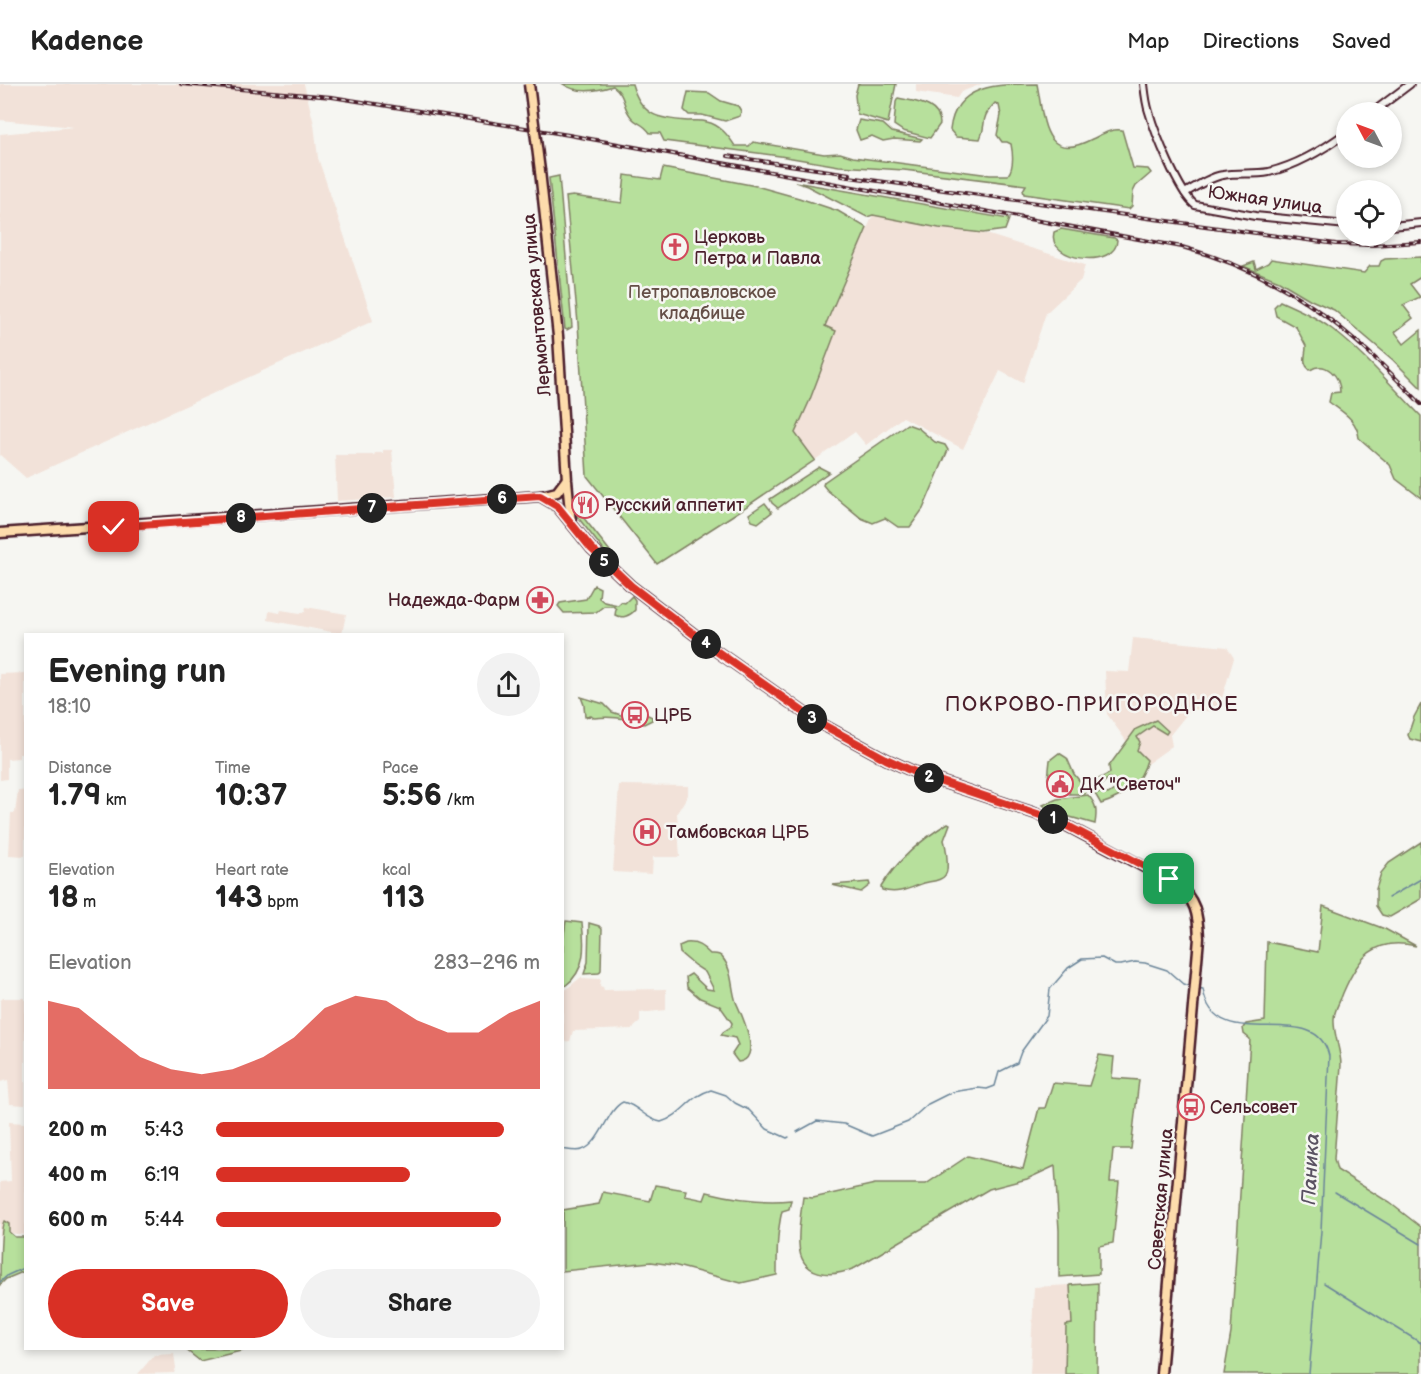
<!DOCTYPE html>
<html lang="en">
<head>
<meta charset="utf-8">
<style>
	:root { --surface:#fff; --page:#f2f2f2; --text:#222; --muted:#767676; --line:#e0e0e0; --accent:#d93025 }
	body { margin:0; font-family:"Balsamiq Sans",sans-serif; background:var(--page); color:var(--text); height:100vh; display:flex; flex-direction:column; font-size:22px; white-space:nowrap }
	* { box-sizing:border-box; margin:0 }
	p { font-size:20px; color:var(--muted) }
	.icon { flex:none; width:33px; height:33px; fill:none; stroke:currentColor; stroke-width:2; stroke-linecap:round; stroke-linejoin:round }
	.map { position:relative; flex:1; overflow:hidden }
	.details { position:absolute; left:24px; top:549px; width:540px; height:717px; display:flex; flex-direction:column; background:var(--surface); border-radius:0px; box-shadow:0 3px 9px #0003 }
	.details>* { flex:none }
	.needle { width:39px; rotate:311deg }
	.tools { position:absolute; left:1336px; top:18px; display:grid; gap:12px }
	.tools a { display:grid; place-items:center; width:66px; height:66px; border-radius:50%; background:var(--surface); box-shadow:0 3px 9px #0003; font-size:30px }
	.pin { position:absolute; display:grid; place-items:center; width:51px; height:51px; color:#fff; margin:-26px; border-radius:12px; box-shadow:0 3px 9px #0006 }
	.km { position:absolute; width:30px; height:30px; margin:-15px; border-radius:50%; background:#222; color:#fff; font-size:16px; line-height:30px; text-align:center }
	.round { display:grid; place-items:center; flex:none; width:63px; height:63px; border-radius:32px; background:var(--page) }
	.summary { display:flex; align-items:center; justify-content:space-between; height:102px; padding:0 24px }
	h1 { font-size:33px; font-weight:600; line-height:45px }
	.stats { display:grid; grid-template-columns:repeat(3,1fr); gap:9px; height:102px; padding:6px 24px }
	.stats div { display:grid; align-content:center }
	.stats b { font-size:30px; font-weight:600 }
	.stats small { font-size:16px; font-weight:400 }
	.stats p { font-size:16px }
	.chart { height:168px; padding:12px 24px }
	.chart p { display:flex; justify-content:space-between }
	.chart svg { width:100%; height:108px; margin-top:6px; fill:var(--accent); opacity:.7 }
	.cta { display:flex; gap:12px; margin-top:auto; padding:12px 24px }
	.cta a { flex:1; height:69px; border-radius:36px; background:var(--accent); color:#fff; font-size:24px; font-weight:600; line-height:69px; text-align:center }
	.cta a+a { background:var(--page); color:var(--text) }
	ul { padding:0 24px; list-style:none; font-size:20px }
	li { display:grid; grid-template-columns:96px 72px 1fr; align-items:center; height:45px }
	li i { height:15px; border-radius:8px; background:var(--accent) }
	header { display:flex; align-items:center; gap:36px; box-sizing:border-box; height:84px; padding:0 30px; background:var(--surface); border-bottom:2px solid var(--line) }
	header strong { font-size:28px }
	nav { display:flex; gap:33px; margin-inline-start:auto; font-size:21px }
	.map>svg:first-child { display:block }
	.built { fill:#f2e2d9 }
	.green { fill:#b7e09c; stroke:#808064; stroke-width:1.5 }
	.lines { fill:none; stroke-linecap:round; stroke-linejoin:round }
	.stream { stroke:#6b8599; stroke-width:1.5 }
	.tertiary-casing { stroke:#4a1f2b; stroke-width:10 }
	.primary-casing { stroke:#4a1f2b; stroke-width:13 }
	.tertiary { stroke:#f6f6f2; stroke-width:6 }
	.primary { stroke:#fddcac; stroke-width:8 }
	.rail-casing { stroke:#4a1f2b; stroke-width:4 }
	.rail { stroke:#f6f6f2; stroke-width:1.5; stroke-dasharray:4.5; stroke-linecap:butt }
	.primary-bridge-casing { stroke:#4a1f2b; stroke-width:13; stroke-linecap:butt }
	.primary-bridge { stroke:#fddcac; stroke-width:8 }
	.route-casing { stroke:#fff; stroke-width:12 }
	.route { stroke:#d93025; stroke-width:8 }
	.labels { text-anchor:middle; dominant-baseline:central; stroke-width:5; stroke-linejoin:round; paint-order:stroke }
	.street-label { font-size:18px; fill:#4a1f2b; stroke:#f6f6f2 }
	.poi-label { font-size:18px; fill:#4a1f2b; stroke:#f6f6f2; text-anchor:start }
	.park-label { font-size:18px; fill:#654f47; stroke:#f6f6f2 }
	.water-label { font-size:20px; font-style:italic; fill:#5a5262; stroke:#f6f6f2 }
	.quarter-label { font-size:21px; letter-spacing:1.5px; fill:#4a1f2b; stroke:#f6f6f2 }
</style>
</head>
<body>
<header>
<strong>Kadence</strong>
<nav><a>Map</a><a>Directions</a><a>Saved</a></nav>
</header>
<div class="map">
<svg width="1421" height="1290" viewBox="0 0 1421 1290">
	<rect width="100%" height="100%" fill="#f6f6f2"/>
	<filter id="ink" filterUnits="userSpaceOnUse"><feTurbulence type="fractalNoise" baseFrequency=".0167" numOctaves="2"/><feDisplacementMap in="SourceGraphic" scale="12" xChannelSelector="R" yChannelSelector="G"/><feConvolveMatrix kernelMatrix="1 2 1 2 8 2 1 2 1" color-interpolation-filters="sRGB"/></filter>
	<g filter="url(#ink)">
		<!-- built -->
		<g class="built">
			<path d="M 0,0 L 304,0 L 314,40 L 318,74 L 373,237 L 26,394 L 0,371 L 0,50 L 74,43 L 0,36 Z"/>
			<path d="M 916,0 L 982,0 L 961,8 L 957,14 L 916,8 Z"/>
			<path d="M 873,131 L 939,144 L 983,149 L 1085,181 L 1081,196 L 1046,229 L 1023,299 L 1000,287 L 963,365 L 903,333 L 866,361 L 855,348 L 815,376 L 795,349 L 809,318 L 836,247 L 825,242 Z"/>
			<path d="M 383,366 L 392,366 L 396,413 L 337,417 L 335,371 L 374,371 L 375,369 L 383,369 Z"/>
			<path d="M 306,523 L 346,530 L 342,550 L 268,536 L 269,527 L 280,529 L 281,526 L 300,529 L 305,528 Z"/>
			<path d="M 1133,554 L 1227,563 L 1234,574 L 1218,628 L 1191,625 L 1170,651 L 1172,662 L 1144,682 L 1107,630 L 1105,587 L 1129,588 Z"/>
			<path d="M 25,589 L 25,670 L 19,670 L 19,674 L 7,675 L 7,695 L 0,696 L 0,590 Z"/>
			<path d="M 619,701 L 688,702 L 688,711 L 677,729 L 680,773 L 653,773 L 652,790 L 613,788 Z"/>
			<path d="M 18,706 L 25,707 L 25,772 L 9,771 L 11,729 L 15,729 Z"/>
			<path d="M 580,894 L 601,895 L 600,902 L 603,903 L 604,906 L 666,905 L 666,926 L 640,929 L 640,938 L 632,945 L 573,947 L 570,957 L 563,958 L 563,908 Z"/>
			<path d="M 3,914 L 25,914 L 25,1021 L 10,1020 L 8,996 L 0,998 L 0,917 Z"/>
			<path d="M 9,1038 L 25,1039 L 25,1151 L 8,1149 L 0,1158 L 0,1098 L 11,1097 Z"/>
			<path d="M 1070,1201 L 1072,1240 L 1066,1241 L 1065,1290 L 1030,1290 L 1034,1203 Z"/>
			<path d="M 174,1270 L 176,1284 L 174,1289 L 138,1290 L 154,1271 Z"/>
		</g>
		<!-- green -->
		<g class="green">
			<path d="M 563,0 L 632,0 C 641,31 657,35 688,37 C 695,37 701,36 707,38 C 720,41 728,51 735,62 L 749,62 L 753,58 L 824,70 L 840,69 L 853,73 L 990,91 L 1008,91 C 1014,83 1013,70 1011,60 L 1007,58 L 1002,58 L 997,51 L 1001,31 L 999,21 L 995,19 C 978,37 988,38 980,55 L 956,53 L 950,46 C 955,0 997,0 1037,0 C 1044,35 1043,81 1092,55 C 1101,51 1111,44 1122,46 L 1133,84 L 1148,85 L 1151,89 L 1136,102 L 1133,108 L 1132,122 L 1129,125 L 1024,110 L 1023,106 L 1026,101 L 904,86 L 839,82 L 780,72 L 664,57 L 660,49 L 650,49 C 642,38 638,41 632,34 C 621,22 627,12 613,2 C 597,7 577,10 563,0 Z"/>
			<path d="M 858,0 L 896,0 L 888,39 L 857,30 L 855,11 Z"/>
			<path d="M 688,8 L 709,9 L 721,17 L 738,22 L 741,27 L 740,32 L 725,37 L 702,31 L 689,31 L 684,26 Z"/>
			<path d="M 898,14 C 914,18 940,19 940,40 L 930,54 L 903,47 L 894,41 L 896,18 Z"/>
			<path d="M 859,36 L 883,40 L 892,48 L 922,55 L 920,57 L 894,55 L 883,57 L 872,52 L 860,56 L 856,46 Z"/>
			<path d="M 663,84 L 756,102 L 799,114 L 838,127 L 867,144 L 825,242 L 836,247 L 809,318 L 795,349 L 815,376 L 741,426 L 657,480 L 587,392 L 578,239 L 566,113 L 573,112 L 622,119 L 625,91 L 660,96 Z"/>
			<path d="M 559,92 L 572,243 L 567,246 L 565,245 L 549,94 Z"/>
			<path d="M 795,98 L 1009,135 L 1005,146 L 983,149 L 939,144 L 873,131 L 867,133 L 807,102 Z"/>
			<path d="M 1061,145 L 1114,154 L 1117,156 C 1117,185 1046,178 1054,148 Z"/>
			<path d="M 1421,173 L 1421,193 L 1410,200 L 1420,213 L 1403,221 L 1413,234 L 1395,248 L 1404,260 L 1421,246 L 1421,304 L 1393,276 L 1334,226 L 1311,216 L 1279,197 L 1243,182 L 1254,178 L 1256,185 L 1268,179 L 1271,175 L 1364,189 L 1370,182 L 1379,182 L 1381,177 L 1385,175 Z"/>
			<path d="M 1280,217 C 1298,225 1316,233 1332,245 C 1365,270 1392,303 1421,332 L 1421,414 L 1396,395 L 1390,381 L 1359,354 C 1357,335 1342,328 1329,318 L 1331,309 L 1340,308 C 1340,292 1326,276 1310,286 C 1301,278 1306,273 1306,262 L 1296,243 L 1276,232 L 1274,223 Z"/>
			<path d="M 907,340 L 918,344 L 935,358 L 945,361 L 948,366 L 923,425 L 910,443 L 898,443 L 885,434 L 873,439 L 861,434 L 827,406 L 823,401 L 824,398 Z"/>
			<path d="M 819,383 L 829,388 L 778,424 L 772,419 L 770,415 Z"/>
			<path d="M 765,419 L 772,428 L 758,439 L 752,437 L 749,430 Z"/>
			<path d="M 579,428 L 617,476 L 616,479 L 613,478 L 576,431 Z"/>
			<path d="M 594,501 L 600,504 L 599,514 L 604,518 L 618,521 L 621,518 L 625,519 L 632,512 L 635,516 L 635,526 C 630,532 622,535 615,531 L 616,525 L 613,522 L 604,522 L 596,528 L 564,529 L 558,522 L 560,519 L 586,515 Z"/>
			<path d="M 581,613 L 604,620 L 612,628 L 627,633 L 637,634 L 646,630 L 652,633 L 652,636 L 644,640 C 628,634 611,632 594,634 L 591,632 L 585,633 L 584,621 Z"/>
			<path d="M 1421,620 L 1421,658 L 1410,655 L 1408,651 L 1414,633 Z"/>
			<path d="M 1156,636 L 1168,647 L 1166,650 L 1153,642 L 1137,653 L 1140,658 L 1137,666 L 1147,676 C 1141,699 1124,713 1101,720 L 1094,708 L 1108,710 L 1117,704 L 1117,699 L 1109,694 L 1097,704 L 1091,704 L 1090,700 L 1110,689 L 1109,682 L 1136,645 Z"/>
			<path d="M 1059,669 L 1067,674 L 1074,690 L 1087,706 L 1085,710 L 1069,710 L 1070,694 L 1054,692 L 1052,695 L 1048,695 L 1050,676 Z"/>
			<path d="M 1088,711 C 1097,721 1097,727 1095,740 L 1052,728 L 1043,721 L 1057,715 Z"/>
			<path d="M 948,739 L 950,740 L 944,756 C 946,762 949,784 946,790 C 942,797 932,797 924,799 C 910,804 898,811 882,806 L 881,803 C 898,775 921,756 948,739 Z"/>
			<path d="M 1421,758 L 1421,815 L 1390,833 L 1382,831 L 1376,822 L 1376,805 L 1381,789 L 1389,779 Z"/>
			<path d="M 1151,794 L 1170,804 L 1168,816 L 1156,816 L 1148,810 L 1148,805 Z"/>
			<path d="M 869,798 L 870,801 L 861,808 L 832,801 Z"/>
			<path d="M 1323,822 L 1385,845 L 1416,862 C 1374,852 1358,874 1343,909 C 1340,918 1334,926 1334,935 C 1333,950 1341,966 1341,981 L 1334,1075 L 1337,1086 L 1390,1119 L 1421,1143 L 1421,1290 L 1224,1290 L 1231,1249 L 1250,955 L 1244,950 L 1243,944 L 1246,940 L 1265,937 L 1267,858 L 1318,868 Z"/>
			<path d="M 566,837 L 582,839 C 585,862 586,887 565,902 L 563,902 L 563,857 Z"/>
			<path d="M 589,839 L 599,842 L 602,845 L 601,886 L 599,889 L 584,890 L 588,878 Z"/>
			<path d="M 686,859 C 697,858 702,862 710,870 C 714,870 719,869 722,873 C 733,886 731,904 736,918 C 742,931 763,976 738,978 L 732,970 L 738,961 L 735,954 L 721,951 L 723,948 L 731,943 L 732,939 L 720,922 L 700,914 L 687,903 L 686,893 L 691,890 L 707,905 L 714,906 L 705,888 L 694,881 L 680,869 L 679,862 Z"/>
			<path d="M 1099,971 L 1114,973 L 1112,994 L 1139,996 L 1131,1065 L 1113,1065 L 1110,1098 L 1119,1098 L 1113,1159 L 1099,1162 L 1099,1190 L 1059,1193 L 1059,1146 L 1055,1082 L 1027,1095 L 989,1105 L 855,1184 C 831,1194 800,1193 799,1160 C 798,1145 801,1128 803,1113 L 813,1114 L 875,1100 L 926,1100 L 968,1072 L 1023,1085 L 1039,1024 L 1045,1024 L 1053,999 L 1089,1002 Z"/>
			<path d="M 655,1101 L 686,1106 L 685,1112 L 704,1116 L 707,1108 C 735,1115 763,1119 791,1116 L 789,1125 L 782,1127 C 777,1148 777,1169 777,1191 L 741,1199 L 673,1181 L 651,1178 L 563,1187 L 563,1126 L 599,1120 L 603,1108 L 650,1117 Z"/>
			<path d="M 4,1137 L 9,1140 L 9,1148 L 15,1153 L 25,1153 L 25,1187 L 6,1195 L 0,1201 C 0,1188 0,1144 4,1137 Z"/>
			<path d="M 1098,1199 L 1097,1290 L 1065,1290 L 1066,1241 L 1072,1240 L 1070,1201 Z"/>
			<path d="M 185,1265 L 249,1265 L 200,1277 Z"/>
		</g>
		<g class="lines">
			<!-- stream -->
			<g class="stream">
				<path d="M 1388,814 L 1421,795"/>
				<path d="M 1197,904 L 1203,905 C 1214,976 1316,911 1329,972 L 1321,1147 L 1309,1290"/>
				<path d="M 797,1048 L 817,1037 L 844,1040 L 872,1052 L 908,1038 L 928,1020 L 952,1008 L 978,1004 L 987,1005 L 995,1002 L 999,988 L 1017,979 L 1021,968 L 1047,932 L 1050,905 L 1068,884 L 1082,875 L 1102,874 L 1115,881 L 1121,881 L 1135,878 L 1145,879 L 1167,886 L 1183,900 L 1192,903"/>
				<path d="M 562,1065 C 568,1066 577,1068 582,1066 C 601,1060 607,1025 623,1018 C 638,1021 646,1036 661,1038 C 683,1031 689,1012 711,1006 L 726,1011 L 735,1019 L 749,1026 L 767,1045 L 787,1054 L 789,1053"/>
				<path d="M 1335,1108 L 1421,1160"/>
				<path d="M 0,1198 L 8,1191 L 26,1183"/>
				<path d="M 1324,1199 L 1421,1259"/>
			</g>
			<defs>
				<g id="tertiary">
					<path d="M 1144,0 C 1145,9 1146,19 1149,28 C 1155,49 1179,109 1195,121 L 1255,132 L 1347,141"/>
					<path d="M 1373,28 L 1410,0"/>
					<path d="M 1185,109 C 1197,102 1210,93 1223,91 C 1237,88 1254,91 1269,88 C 1298,81 1323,66 1347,48"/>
					<path d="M 1392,142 L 1421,139"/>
				</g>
				<g id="primary">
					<path d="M 540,87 L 558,252 L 567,396 L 571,439"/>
					<path d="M 541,412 L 557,408 L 566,396"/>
					<path d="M 0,449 L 540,412 L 557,422 L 591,464 L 631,502 L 712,564 L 816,637 L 886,675 L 921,691 L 1058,737 L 1176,800 C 1196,815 1198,831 1199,854 L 1161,1290"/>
				</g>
			</defs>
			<!-- tertiary casing -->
			<use href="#tertiary" class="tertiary-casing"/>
			<!-- primary casing -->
			<use href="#primary" class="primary-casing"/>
			<!-- tertiary -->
			<use href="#tertiary" class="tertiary"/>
			<!-- primary -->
			<use href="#primary" class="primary"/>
			<defs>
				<g id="rail">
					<path d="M 181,0 L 332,13 L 569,51 L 1182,163 C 1288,192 1347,243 1421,320"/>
					<path d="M 728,72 L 850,90"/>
					<path d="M 842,92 L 1336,160 L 1372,161 L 1421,158"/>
				</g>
			</defs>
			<!-- rail casing -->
			<use href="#rail" class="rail-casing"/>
			<!-- rail -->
			<use href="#rail" class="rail"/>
			<defs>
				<path id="primary-bridge" d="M 529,0 L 540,87"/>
			</defs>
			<!-- primary-bridge casing -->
			<use href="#primary-bridge" class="primary-bridge-casing"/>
			<!-- primary-bridge -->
			<use href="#primary-bridge" class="primary-bridge"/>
		</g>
	</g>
	<g class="lines" filter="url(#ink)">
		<defs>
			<path id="route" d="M 114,443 L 540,412 L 557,422 L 591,464 L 631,502 L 712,564 L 816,637 L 886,675 L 921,691 L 1058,737 L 1169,795"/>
		</defs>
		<!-- route casing -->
		<use href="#route" class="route-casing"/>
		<!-- route -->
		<use href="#route" class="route"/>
	</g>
	<!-- icons -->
	<defs>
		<symbol id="church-ring" viewBox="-11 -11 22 22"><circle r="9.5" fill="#f6f6f2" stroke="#d1495b" stroke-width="1.5"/><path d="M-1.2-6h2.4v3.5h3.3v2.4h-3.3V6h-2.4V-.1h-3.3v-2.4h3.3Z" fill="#d1495b"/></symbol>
		<symbol id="restaurant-ring" viewBox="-11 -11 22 22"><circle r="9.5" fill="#f6f6f2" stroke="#d1495b" stroke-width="1.5"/><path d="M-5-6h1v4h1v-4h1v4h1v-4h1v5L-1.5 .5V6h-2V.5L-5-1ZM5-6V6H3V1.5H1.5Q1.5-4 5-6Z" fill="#d1495b"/></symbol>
		<symbol id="pharmacy-ring" viewBox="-11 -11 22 22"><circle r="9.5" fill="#f6f6f2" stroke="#d1495b" stroke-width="1.5"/><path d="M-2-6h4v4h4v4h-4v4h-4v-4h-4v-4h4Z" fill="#d1495b"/></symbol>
		<symbol id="bus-ring" viewBox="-11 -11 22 22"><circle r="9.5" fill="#f6f6f2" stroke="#d1495b" stroke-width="1.5"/><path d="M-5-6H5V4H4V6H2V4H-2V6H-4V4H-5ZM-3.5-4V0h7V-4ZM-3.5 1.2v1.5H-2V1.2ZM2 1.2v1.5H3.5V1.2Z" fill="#d1495b"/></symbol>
		<symbol id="civic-ring" viewBox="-11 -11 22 22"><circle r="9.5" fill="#f6f6f2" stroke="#d1495b" stroke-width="1.5"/><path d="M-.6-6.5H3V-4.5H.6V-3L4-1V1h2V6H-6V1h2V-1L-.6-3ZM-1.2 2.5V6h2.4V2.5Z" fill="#d1495b"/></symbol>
		<symbol id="hospital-ring" viewBox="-11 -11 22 22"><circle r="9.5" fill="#f6f6f2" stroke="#d1495b" stroke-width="1.5"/><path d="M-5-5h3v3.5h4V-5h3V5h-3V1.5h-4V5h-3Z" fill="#d1495b"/></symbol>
	</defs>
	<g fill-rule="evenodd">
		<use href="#church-ring" x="660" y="148" width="30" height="30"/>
		<use href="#restaurant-ring" x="570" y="406" width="30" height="30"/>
		<use href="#pharmacy-ring" x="525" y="501" width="30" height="30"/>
		<use href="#bus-ring" x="620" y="616" width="30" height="30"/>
		<use href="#civic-ring" x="1045" y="685" width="30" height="30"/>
		<use href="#hospital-ring" x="632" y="733" width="30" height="30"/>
		<use href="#bus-ring" x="1176" y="1008" width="30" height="30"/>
	</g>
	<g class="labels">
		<!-- street labels -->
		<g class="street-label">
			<text transform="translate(1265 116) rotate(8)">Южная улица</text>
			<text transform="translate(537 221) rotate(-95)">Лермонтовская улица</text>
			<text transform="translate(1161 1115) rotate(-85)">Советская улица</text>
		</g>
		<!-- poi labels -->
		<g class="poi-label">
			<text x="694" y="153">Церковь<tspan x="694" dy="21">Петра и Павла</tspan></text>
			<text x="604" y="421">Русский аппетит</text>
			<text x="520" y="516" text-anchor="end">Надежда-Фарм</text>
			<text x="654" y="631">ЦРБ</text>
			<text x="1080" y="700">ДК "Светоч"</text>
			<text x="666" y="748">Тамбовская ЦРБ</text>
			<text x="1210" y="1023">Сельсовет</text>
		</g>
		<!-- park labels -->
		<g class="park-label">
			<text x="702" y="208">Петропавловское<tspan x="702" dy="21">кладбище</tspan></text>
		</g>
		<!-- water labels -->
		<g class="water-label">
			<text transform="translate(1311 1085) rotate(-87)">Паника</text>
		</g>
		<!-- quarter labels -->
		<g class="quarter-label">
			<text x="1092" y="620">ПОКРОВО-ПРИГОРОДНОЕ</text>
		</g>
	</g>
</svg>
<div class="tools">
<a><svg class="needle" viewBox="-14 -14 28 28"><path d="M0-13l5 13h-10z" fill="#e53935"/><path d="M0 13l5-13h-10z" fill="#767676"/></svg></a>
<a><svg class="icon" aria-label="locate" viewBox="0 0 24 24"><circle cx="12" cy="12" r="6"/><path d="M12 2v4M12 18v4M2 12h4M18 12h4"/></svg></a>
</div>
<div class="pin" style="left:1169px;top:795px;background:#1e9e55"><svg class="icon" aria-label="arrive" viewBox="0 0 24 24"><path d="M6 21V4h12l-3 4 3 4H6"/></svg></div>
<div class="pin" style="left:114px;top:443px;background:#d93025"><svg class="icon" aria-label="check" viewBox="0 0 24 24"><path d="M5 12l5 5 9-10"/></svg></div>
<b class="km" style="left:1053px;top:735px">1</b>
<b class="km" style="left:929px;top:694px">2</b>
<b class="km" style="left:812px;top:635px">3</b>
<b class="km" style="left:706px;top:560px">4</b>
<b class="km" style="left:604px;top:478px">5</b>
<b class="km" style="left:502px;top:415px">6</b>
<b class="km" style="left:372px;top:424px">7</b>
<b class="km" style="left:241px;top:434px">8</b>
<section class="details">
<div class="summary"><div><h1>Evening run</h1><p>18:10</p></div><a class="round"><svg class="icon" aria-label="share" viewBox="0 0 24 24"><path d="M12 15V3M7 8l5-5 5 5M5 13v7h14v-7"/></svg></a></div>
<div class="stats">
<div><p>Distance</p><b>1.79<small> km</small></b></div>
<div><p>Time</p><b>10:37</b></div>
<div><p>Pace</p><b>5:56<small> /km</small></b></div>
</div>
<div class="stats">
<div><p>Elevation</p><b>18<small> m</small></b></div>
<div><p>Heart rate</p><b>143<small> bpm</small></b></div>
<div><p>kcal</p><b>113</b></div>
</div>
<div class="chart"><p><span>Elevation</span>283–296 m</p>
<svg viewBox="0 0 160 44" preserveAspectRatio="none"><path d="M0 44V8L10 11L20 21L30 31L40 36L50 38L60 36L70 31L80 23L90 11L100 6L110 8L120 16L130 21L140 21L150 13L160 8V44z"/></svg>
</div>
<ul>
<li><b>200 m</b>5:43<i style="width:89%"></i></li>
<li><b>400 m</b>6:19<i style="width:60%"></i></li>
<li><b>600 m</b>5:44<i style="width:88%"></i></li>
</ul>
<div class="cta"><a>Save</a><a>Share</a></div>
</section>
</div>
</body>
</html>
